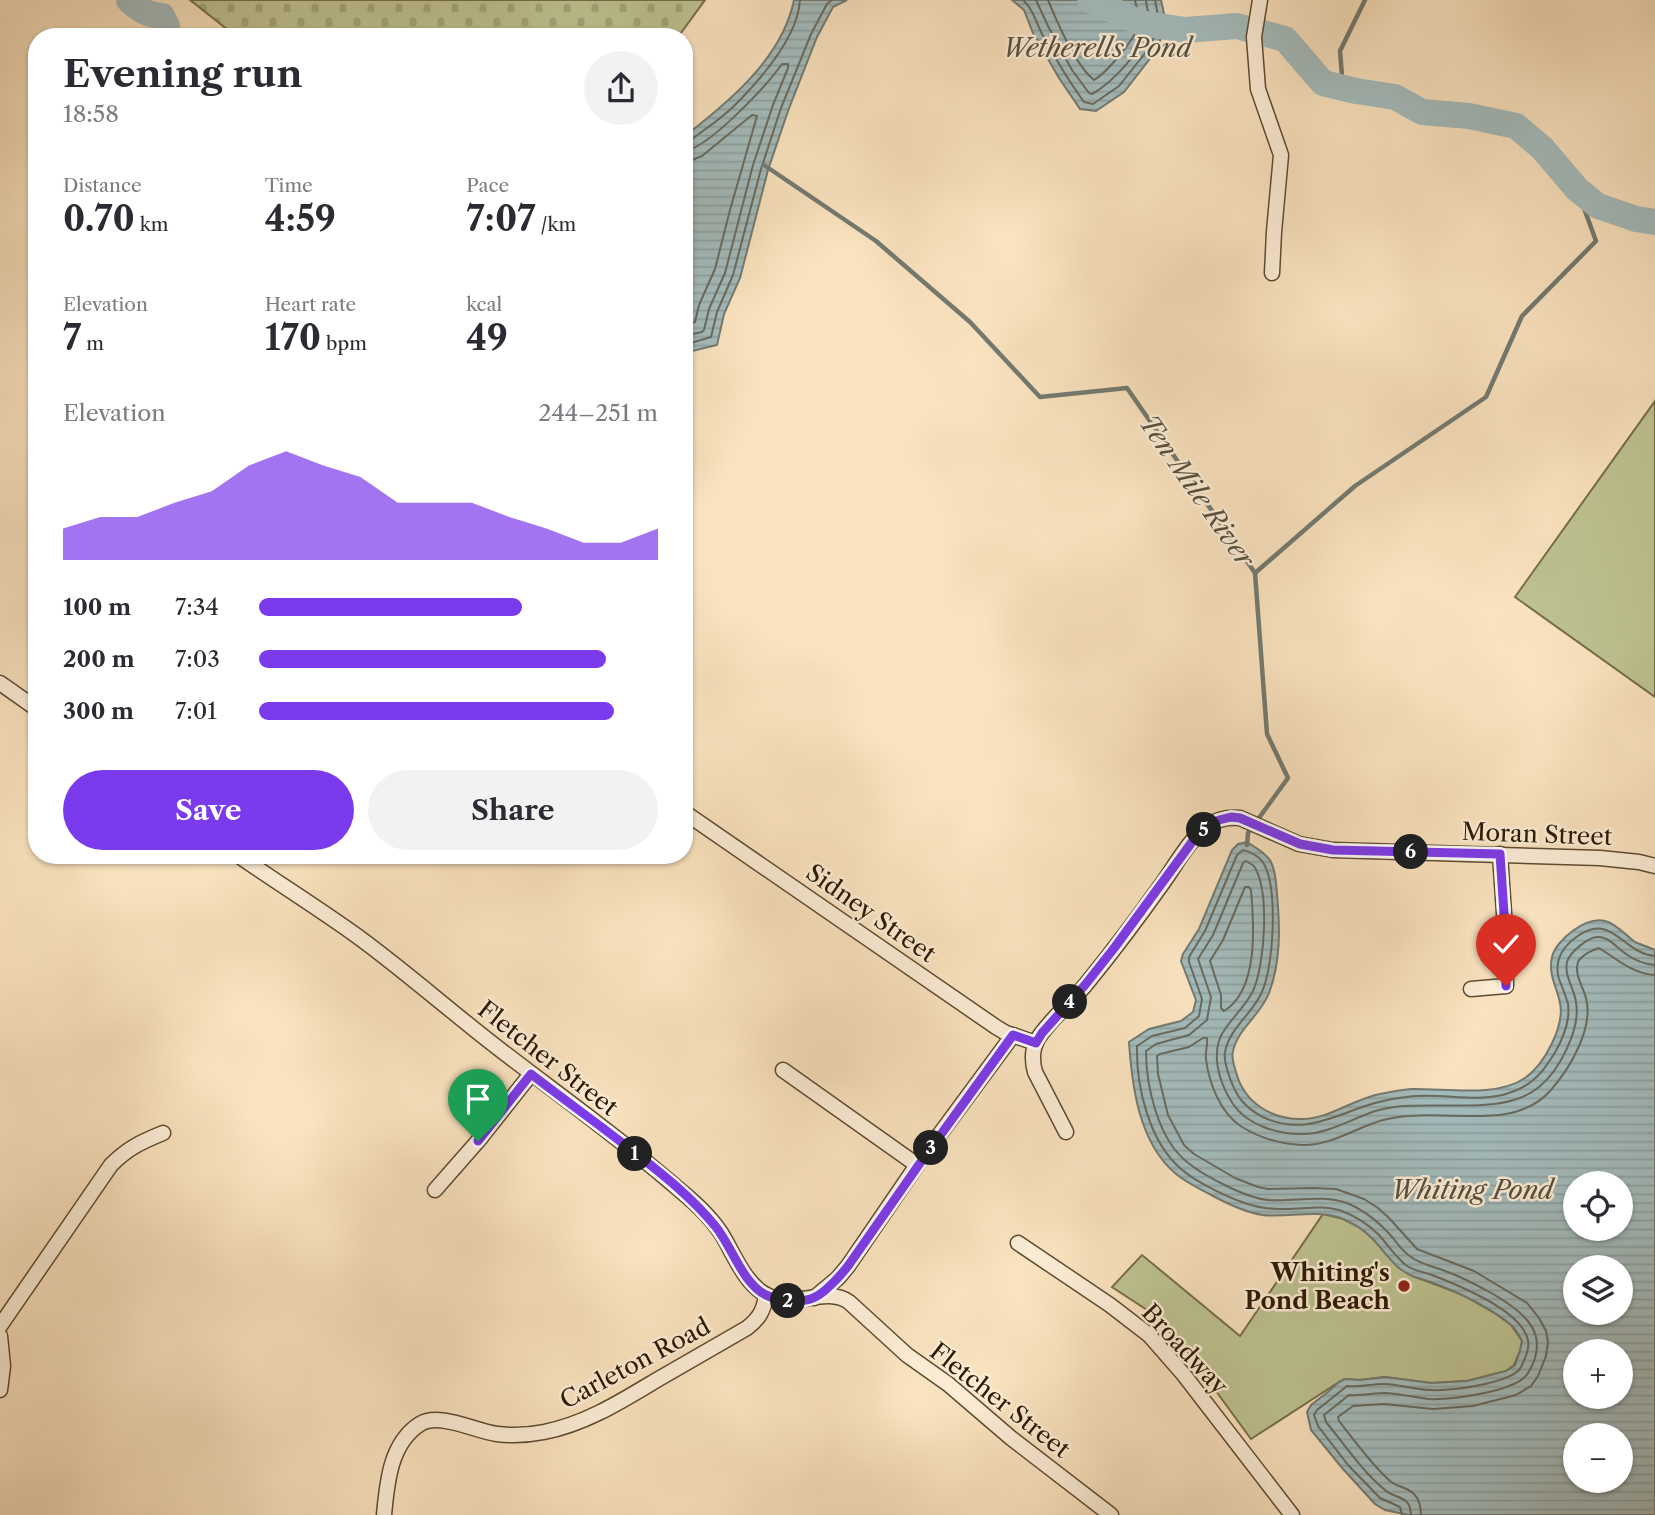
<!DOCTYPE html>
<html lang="en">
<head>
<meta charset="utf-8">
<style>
	:root { --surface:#fff; --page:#f2f2f3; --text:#2b2b33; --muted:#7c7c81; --accent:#7c3aed }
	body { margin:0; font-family:"Libre Caslon Text",serif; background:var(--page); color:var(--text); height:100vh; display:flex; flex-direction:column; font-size:26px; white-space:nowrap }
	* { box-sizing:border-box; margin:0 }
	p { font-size:23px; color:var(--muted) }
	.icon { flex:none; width:38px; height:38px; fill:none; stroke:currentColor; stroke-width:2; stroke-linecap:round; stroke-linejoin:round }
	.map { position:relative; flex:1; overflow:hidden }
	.panel { position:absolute; left:28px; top:28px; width:665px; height:836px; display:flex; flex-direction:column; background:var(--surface); border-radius:28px; box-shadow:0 2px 5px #0004 }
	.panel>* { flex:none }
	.fabs { position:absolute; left:1563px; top:1171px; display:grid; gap:14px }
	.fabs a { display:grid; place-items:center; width:70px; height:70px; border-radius:50%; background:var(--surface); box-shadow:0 2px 5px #0004; font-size:35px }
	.pin { position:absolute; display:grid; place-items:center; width:60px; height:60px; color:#fff; margin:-72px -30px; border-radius:50% 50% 50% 0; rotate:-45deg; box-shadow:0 0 7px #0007 }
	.pin .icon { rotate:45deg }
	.km { position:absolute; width:35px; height:35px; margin:-18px; border-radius:50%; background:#222; color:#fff; font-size:19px; line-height:35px; text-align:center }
	.round { display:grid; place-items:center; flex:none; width:74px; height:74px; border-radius:37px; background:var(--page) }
	.overview { display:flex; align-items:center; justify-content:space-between; height:119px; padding:0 35px }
	h1 { font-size:38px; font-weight:700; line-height:52px }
	.figures { display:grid; grid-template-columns:repeat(3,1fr); gap:10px; height:119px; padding:7px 35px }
	.figures div { display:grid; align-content:center }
	.figures b { font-size:35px; font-weight:700 }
	.figures small { font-size:19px; font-weight:400 }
	.figures p { font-size:19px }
	.chart { height:196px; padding:14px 35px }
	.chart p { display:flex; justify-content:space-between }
	.chart svg { width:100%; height:126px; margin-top:7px; fill:var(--accent); opacity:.7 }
	.primary-button { display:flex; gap:14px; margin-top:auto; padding:14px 35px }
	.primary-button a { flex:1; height:80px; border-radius:42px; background:var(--accent); color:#fff; font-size:28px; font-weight:700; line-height:80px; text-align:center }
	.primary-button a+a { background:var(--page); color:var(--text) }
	ul { padding:0 35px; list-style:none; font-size:23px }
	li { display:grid; grid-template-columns:112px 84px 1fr; align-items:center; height:52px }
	li i { height:18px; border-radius:9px; background:var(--accent) }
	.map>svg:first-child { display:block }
	.cemetery { fill:url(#cemetery-stones); stroke:#756e48; stroke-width:2 }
	.park { fill:#bec391; stroke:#756e48; stroke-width:2 }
	.water { fill:url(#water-rules); stroke:#737a71; stroke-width:2; fill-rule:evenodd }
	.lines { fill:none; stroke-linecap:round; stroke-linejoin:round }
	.shore { stroke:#686a5e; stroke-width:2 }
	.stream { stroke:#737a71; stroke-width:4.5 }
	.river { stroke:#a3bbbc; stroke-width:26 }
	.street-casing { stroke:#5f4b30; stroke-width:17 }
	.street { stroke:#fbecd5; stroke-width:14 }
	.route-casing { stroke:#fff; stroke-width:14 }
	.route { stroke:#7c3aed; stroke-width:9 }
	.poi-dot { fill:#8f2418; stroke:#fbecd5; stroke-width:2.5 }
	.labels { text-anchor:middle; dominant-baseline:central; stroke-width:5; stroke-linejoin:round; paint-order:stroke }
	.street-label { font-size:24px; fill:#2c1900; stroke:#fbecd5 }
	.poi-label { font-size:24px; font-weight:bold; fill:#2c1900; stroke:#fbecd5; text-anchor:end }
	.water-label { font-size:26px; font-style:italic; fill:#565242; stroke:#fbecd5 }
</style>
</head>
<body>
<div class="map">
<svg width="1655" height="1515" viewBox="0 0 1655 1515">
	<defs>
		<pattern id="cemetery-stones" width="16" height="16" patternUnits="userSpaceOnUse" patternTransform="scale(1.75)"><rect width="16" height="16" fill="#bec391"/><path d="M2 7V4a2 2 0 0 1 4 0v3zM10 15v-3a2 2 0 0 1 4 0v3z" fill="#a3a77b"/></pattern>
		<pattern id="water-rules" width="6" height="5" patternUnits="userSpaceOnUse" patternTransform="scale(1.75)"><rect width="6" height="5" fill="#a3bbbc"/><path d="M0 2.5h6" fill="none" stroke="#8ca0a0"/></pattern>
	</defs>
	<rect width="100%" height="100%" fill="#f9e2be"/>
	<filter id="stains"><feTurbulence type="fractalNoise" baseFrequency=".00286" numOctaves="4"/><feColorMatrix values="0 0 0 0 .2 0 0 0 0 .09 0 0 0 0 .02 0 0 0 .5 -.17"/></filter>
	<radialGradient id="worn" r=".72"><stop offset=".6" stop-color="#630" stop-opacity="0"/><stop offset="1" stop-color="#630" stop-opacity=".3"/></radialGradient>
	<!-- cemetery -->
	<path class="cemetery" d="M 190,0 L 705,0 L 678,37 L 237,37 Z"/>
	<!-- park -->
	<g class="park">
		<path d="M 1655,401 L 1655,697 L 1515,597 Z"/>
		<path d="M 1323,1214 L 1343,1219 L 1361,1228 L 1412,1276 L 1461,1294 L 1496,1314 L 1511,1325 L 1522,1341 L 1520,1351 L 1514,1365 L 1506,1371 L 1467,1381 L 1431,1383 L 1385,1377 L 1360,1380 L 1345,1379 L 1339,1382 L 1251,1439 L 1180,1342 L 1147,1310 L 1112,1287 L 1142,1255 L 1240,1336 Z"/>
	</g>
	<!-- water -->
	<g class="water">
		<path d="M 794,0 L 847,0 L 833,7 L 817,37 L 788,111 L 768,170 L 740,278 L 724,314 L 717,345 L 684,353 L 684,137 C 729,101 782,59 794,0 Z"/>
		<path d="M 1012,0 L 1161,0 L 1167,27 L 1152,56 L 1124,92 L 1096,111 L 1080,109 L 1059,78 L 1033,33 L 1024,10 Z"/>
		<path d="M 1247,842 C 1256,848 1266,853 1271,862 C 1276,872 1276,883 1277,894 C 1280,927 1281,961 1269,993 C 1261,1015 1238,1028 1233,1051 C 1231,1058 1234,1065 1236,1072 C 1244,1103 1272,1120 1304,1119 C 1330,1118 1354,1099 1380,1094 C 1390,1092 1401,1090 1411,1089 C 1445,1088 1496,1098 1525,1078 C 1544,1065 1565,1026 1560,1003 C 1557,987 1548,975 1552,957 C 1556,940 1586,916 1605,921 C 1617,924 1625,935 1635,942 C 1641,945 1649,947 1655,950 L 1655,1515 L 1409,1515 L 1385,1510 L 1375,1504 L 1343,1469 L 1311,1430 L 1307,1412 L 1311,1405 L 1329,1391 L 1339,1382 L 1345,1379 L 1360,1380 L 1385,1377 L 1431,1383 L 1467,1381 L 1506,1371 L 1515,1365 L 1520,1351 L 1522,1341 C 1519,1335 1515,1328 1510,1324 C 1486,1304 1445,1286 1415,1277 C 1396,1271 1385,1252 1372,1238 C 1363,1229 1353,1223 1341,1218 C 1316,1209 1288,1218 1262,1215 C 1245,1212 1228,1204 1213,1196 C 1200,1189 1187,1183 1176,1174 C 1139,1143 1132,1087 1129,1042 L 1149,1029 L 1181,1021 L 1193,1012 L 1196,1000 L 1181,961 L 1183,954 L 1199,929 L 1232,850 L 1238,844 ZM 1575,1183 L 1620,1183 L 1620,1228 L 1575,1228 ZM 1620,1267 L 1620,1312 L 1575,1312 L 1575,1267 ZM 1575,1351 L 1620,1351 L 1620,1396 L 1575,1396 ZM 1575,1435 L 1620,1435 L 1620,1480 L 1575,1480 Z"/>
	</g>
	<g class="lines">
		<!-- shore -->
		<g class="shore">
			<path d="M 1023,0 C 1033,9 1036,22 1042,34 C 1055,58 1068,80 1084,102 L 1093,104 L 1119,86 L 1146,52 L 1160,26 L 1155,0"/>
			<path d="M 1036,0 L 1048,26 L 1072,70 L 1089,93 L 1092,94 C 1112,83 1142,51 1149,27 C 1152,20 1146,8 1146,0"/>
			<path d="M 1048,0 C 1057,22 1076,66 1094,80 C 1106,73 1138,37 1139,22 C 1140,16 1136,7 1135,0"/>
			<path d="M 684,142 L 691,140 C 705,129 721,119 734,106 C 760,80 798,37 800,0"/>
			<path d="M 684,151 C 708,149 767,85 782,64 L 788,64 L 788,68 L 773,105 L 753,165 L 725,273 L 709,309 L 704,330 L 702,332 L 684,336"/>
			<path d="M 684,161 L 692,160 L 702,156 L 752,115 L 757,116 L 730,210 L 715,269 L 699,305 L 695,322 L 684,326"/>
			<path d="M 684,345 L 711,337 L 717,312 L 733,275 L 761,169 L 781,108 L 811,34 L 827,4 L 832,0"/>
			<path d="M 1245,887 L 1249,887 L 1251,890 C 1254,924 1259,990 1224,1011 L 1221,1008 L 1221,995 L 1210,961 L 1223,940 Z"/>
			<path d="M 1402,1515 L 1400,1507 L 1380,1498 L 1348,1465 L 1318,1426 L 1314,1415 L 1317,1410 L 1347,1386 C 1359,1387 1371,1384 1384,1384 C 1399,1384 1415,1390 1431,1390 C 1451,1391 1503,1384 1518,1371 C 1522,1368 1523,1362 1525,1358 C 1528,1351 1530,1344 1527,1337 C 1518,1309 1458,1285 1432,1275 C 1424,1272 1415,1271 1407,1266 C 1396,1258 1388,1245 1379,1235 C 1367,1223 1354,1215 1339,1210 C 1322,1205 1304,1209 1286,1209 C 1276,1209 1265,1209 1255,1206 C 1234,1201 1195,1182 1180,1168 C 1149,1141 1136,1086 1137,1046 L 1152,1036 L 1185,1028 L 1199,1016 L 1202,999 L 1189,962 L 1189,957 L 1205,931 L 1237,855 L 1243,850 C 1250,851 1260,857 1264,864 C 1278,890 1274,968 1261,994 C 1251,1015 1229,1029 1225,1052 C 1223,1064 1234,1092 1242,1101 C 1248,1108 1255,1113 1263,1117 C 1304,1137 1336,1114 1375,1103 C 1385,1100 1396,1098 1406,1097 C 1438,1092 1476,1103 1506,1094 C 1524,1089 1538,1079 1548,1063 C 1559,1048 1571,1024 1568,1004 C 1566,996 1562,987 1559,979 C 1554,962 1562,948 1575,938 C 1612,910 1621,953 1655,956"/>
			<path d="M 1411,1515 C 1410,1494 1396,1500 1385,1490 C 1362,1471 1345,1445 1326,1422 L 1324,1415 L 1349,1395 C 1361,1396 1374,1393 1386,1393 C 1400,1394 1414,1397 1428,1399 C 1449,1400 1517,1392 1528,1373 C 1552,1334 1524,1312 1493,1294 C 1477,1285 1462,1277 1445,1271 C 1435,1267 1420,1264 1411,1257 C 1404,1252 1398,1245 1393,1238 C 1380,1223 1366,1211 1347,1203 C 1321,1194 1294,1202 1268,1200 C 1246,1198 1204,1176 1187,1162 C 1158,1139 1146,1086 1146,1051 L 1156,1044 L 1189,1035 L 1207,1020 L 1211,997 L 1198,959 L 1213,935 L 1243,863 L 1246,861 L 1254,866 C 1270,891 1265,964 1253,991 C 1246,1005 1234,1016 1225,1029 C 1209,1051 1219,1083 1233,1104 C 1247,1125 1279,1135 1303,1134 C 1329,1134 1354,1117 1379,1110 C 1427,1097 1501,1119 1539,1087 C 1559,1071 1581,1029 1576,1002 C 1574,988 1564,976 1567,962 C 1570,952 1589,936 1599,937 C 1609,937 1618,949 1626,954 C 1634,960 1645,964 1655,965"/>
			<path d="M 1421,1515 C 1421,1507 1420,1500 1414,1494 C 1407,1487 1397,1487 1390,1481 C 1370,1463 1355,1441 1339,1421 L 1338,1417 L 1353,1406 L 1384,1404 L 1433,1409 L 1473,1406 L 1516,1395 L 1531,1386 L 1538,1376 L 1546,1356 L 1548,1342 L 1546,1331 L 1539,1318 L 1527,1303 L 1474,1271 L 1417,1249 L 1390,1219 L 1378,1208 L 1364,1199 L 1336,1189 L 1313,1188 L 1268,1189 L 1258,1187 L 1235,1178 L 1194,1154 L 1184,1145 L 1168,1115 L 1158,1074 L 1157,1056 L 1160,1054 L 1189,1047 L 1203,1038 L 1207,1038 C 1208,1045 1205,1051 1206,1059 C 1209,1083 1220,1113 1242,1127 C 1260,1138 1281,1144 1302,1145 C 1331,1146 1357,1127 1383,1120 C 1392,1118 1401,1116 1410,1116 C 1456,1111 1516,1130 1551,1090 C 1570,1068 1594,1028 1586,998 C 1583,987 1574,974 1578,962 C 1582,955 1592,950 1599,948 C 1617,959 1633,974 1655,975"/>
		</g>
		<!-- stream -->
		<g class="stream">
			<path d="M 1346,89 L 1342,76 L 1340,51 L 1365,0"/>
			<path d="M 764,165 L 876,241 L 970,322 L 1040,397 L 1127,388 L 1255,573 L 1267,734 L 1288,778 L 1248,833 L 1247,845"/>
			<path d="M 1255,573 L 1355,486 L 1486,397 L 1522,316 L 1596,241 L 1577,189"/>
		</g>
		<!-- river -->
		<g class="river">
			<path d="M 129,0 C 139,10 148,15 162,16 L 167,26 L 163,37"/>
			<path d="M 1090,0 L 1141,23 L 1185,30 L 1237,26 L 1285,39 L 1323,83 L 1356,91 L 1395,97 L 1422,112 L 1469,116 L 1516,126 L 1542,148 L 1577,189 L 1598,206 L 1636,219 L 1655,222"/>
		</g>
		<defs>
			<g id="street">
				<path d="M 1260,0 L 1254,37 L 1258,89 L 1281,155 L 1274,232 L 1272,273"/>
				<path d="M 0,683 L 37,709"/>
				<path d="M 684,812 L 996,1027 L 1006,1033 L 1036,1043"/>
				<path d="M 239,856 C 278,883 318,908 357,936 C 405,971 450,1011 498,1048 C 555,1092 614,1134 669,1181 C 688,1197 707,1212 721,1233 C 733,1252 743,1280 763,1293 C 791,1312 824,1285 849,1302 L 907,1355 L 948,1384 L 1011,1438 L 1111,1515"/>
				<path d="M 1471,989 L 1506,986 L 1505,928 L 1500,854"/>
				<path d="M 783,1070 L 917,1165"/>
				<path d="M 1066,1132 L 1035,1072 C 1032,1061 1032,1050 1037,1040 C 1049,1020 1072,1002 1087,983 C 1113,951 1138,918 1162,884 C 1176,865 1189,839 1209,825 C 1219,818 1229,817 1240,818 L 1299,844 L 1333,850 L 1600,858 L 1639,862 L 1655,866"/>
				<path d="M 435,1190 L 478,1141 L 531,1074"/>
				<path d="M 1018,1243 L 1110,1305 L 1149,1335 L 1184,1375 L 1292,1515"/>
				<path d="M 814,1298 L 838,1278 L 848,1266 L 917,1165 L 1013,1035"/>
				<path d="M 0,1326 L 111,1165 C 128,1148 141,1142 163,1133"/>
				<path d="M 0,1336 L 3,1366 L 0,1390"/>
				<path d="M 384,1515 C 387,1483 390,1443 420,1424 C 439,1412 475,1431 497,1434 C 513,1436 529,1435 544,1432 C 585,1424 620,1402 655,1381 C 686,1363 717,1345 747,1328 C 759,1319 764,1310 766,1295"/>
			</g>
		</defs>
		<!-- street casing -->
		<use href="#street" class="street-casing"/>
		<!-- street -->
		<use href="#street" class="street"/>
	</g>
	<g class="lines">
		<defs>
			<path id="route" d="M 478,1141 L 531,1074 C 562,1098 594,1121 625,1145 C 657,1170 690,1195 716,1227 C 732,1247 743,1284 766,1295 C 777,1301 802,1303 813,1298 C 824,1294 841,1275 848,1266 L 918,1166 L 1013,1035 L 1036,1043 L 1042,1033 L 1085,985 L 1115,947 L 1192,842 L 1210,824 L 1219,820 L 1231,817 L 1240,818 L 1300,844 L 1333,850 L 1500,854 L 1505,928 L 1506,986"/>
		</defs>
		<!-- route casing -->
		<use href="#route" class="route-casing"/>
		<!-- route -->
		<use href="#route" class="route"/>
	</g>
	<!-- markers -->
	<circle class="poi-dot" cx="1404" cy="1286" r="7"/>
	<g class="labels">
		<!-- street labels -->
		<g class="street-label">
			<text transform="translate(1537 834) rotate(2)">Moran Street</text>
			<text transform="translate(871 913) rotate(35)">Sidney Street</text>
			<text transform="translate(548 1058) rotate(38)">Fletcher Street</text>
			<text transform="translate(1185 1349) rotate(47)">Broadway</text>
			<text transform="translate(635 1363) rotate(-28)">Carleton Road</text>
			<text transform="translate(1000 1400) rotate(38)">Fletcher Street</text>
		</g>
		<!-- poi labels -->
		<g class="poi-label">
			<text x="1390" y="1272">Whiting's<tspan x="1390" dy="28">Pond Beach</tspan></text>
		</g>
		<!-- water labels -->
		<g class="water-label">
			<text x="1097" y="48">Wetherells Pond</text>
			<text transform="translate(1197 491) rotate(55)">Ten Mile River</text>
			<text x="1472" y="1190">Whiting Pond</text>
		</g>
	</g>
	<rect width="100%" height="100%" filter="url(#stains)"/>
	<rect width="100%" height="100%" fill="url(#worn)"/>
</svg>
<div class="fabs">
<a><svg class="icon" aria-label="locate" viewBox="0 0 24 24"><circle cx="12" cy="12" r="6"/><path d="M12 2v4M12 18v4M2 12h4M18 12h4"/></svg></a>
<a><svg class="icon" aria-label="layers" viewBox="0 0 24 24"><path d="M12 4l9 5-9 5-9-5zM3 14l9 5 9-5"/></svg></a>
<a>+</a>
<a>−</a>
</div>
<div class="pin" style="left:478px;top:1141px;background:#1e9e55"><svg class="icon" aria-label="arrive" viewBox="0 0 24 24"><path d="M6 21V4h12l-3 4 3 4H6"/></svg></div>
<div class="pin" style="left:1506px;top:986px;background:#d93025"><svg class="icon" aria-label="check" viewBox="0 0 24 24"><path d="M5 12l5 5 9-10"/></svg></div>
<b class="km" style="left:635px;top:1154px">1</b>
<b class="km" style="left:788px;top:1301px">2</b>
<b class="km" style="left:931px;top:1148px">3</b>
<b class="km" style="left:1070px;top:1002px">4</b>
<b class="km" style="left:1204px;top:830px">5</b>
<b class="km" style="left:1411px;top:852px">6</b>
<section class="panel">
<div class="overview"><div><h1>Evening run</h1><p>18:58</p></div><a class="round"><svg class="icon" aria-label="share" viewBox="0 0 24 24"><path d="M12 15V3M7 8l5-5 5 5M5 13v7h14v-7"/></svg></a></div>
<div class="figures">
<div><p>Distance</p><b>0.70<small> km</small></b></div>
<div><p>Time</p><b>4:59</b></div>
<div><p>Pace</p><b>7:07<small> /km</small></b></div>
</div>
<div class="figures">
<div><p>Elevation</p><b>7<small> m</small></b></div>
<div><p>Heart rate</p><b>170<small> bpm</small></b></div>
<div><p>kcal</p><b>49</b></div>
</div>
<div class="chart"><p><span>Elevation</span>244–251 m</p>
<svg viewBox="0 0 160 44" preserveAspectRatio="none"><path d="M0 44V33L10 29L20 29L30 24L40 20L50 11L60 6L70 11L80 15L90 24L100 24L110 24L120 29L130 33L140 38L150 38L160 33V44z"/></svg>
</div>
<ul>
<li><b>100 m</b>7:34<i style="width:66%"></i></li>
<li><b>200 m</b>7:03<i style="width:87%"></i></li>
<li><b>300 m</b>7:01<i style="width:89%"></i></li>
</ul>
<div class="primary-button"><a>Save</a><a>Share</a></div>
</section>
</div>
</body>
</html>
